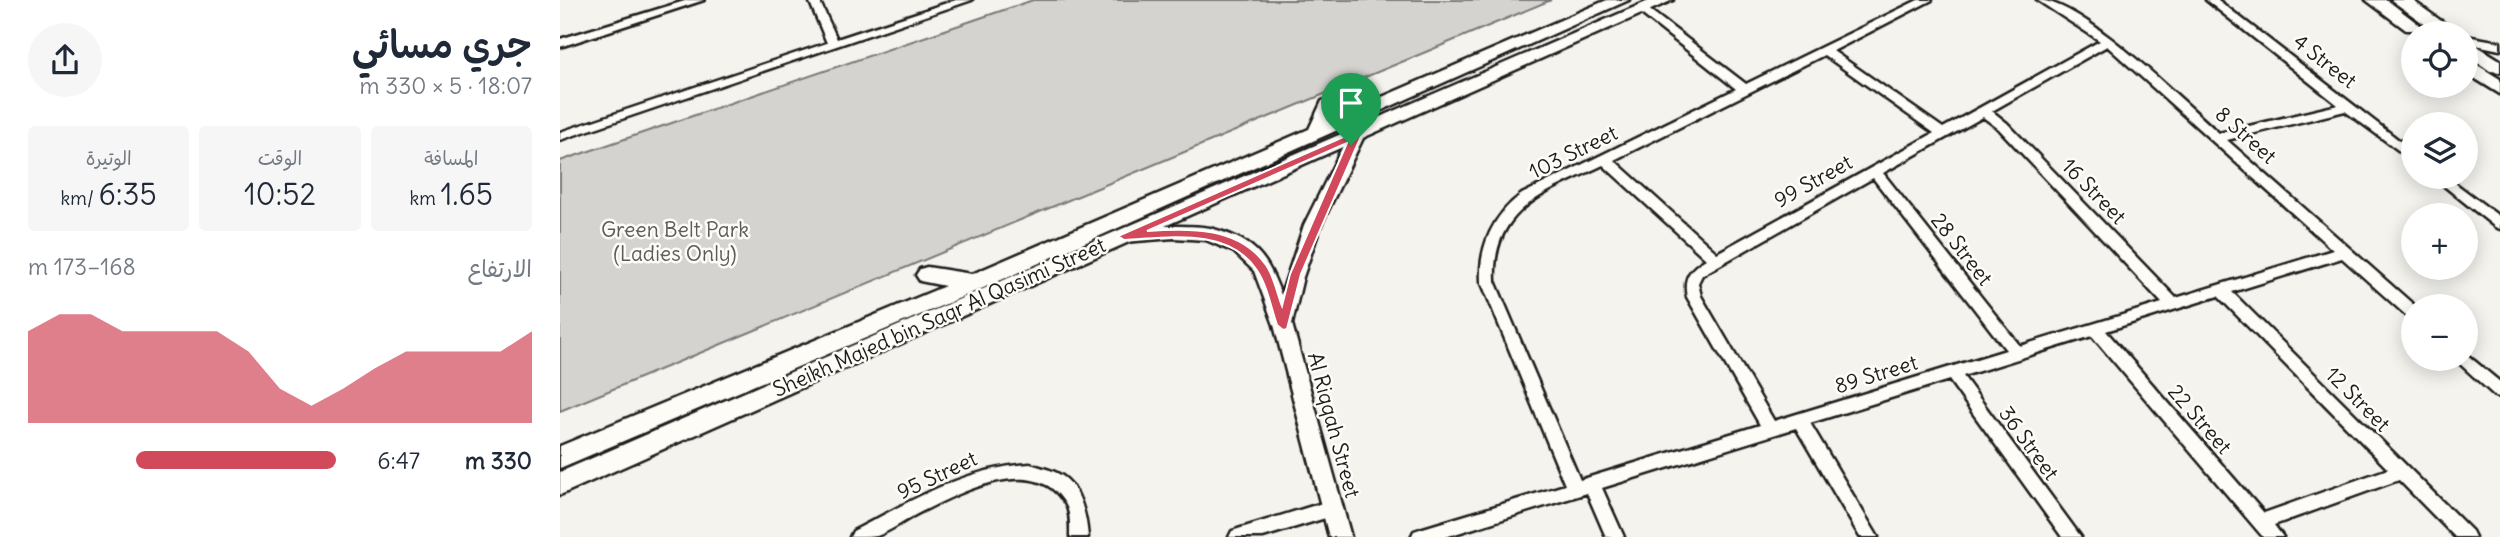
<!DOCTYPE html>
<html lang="ar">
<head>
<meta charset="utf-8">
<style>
	:root { --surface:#fff; --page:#f6f6f7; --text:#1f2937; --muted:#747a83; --accent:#d1495b }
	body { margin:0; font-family:Delius,"Playpen Sans Arabic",sans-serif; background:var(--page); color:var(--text); direction:rtl; height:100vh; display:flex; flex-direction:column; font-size:26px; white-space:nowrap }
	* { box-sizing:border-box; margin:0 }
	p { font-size:23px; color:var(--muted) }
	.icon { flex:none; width:38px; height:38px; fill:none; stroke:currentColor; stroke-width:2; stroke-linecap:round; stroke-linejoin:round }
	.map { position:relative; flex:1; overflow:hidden; direction:ltr }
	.sheet { display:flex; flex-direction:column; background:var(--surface); width:560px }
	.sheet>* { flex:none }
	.fabs { position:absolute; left:1841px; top:21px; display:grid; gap:14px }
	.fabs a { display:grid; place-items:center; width:77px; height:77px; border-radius:50%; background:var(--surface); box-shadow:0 4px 18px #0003; font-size:35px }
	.pin { position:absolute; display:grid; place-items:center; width:60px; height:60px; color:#fff; margin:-72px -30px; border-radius:50% 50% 50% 0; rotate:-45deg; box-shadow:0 0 7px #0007 }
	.pin .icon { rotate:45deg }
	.round { display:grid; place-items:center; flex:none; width:74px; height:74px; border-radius:37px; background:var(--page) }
	.head { display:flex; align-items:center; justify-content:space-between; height:119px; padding:0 28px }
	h1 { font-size:38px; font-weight:600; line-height:52px }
	.figures { display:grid; grid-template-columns:repeat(3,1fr); gap:10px; height:119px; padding:7px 28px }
	.figures div { display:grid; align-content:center; border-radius:7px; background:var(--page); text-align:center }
	.figures b { font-size:30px; font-weight:600 }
	.figures small { font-size:19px; font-weight:400 }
	.figures p { font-size:19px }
	.chart { height:196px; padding:14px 28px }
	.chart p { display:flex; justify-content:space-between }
	.chart svg { width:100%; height:126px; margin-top:7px; fill:var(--accent); opacity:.7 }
	ul { padding:0 28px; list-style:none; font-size:23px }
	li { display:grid; grid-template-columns:112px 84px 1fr; align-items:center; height:52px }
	li i { height:18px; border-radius:9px; background:var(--accent) }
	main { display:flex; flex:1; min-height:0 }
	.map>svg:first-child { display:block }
	.green { fill:#d4d3cf; stroke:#787876; stroke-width:2 }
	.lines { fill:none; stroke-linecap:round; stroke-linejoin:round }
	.minor-casing { stroke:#1c1c1c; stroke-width:5 }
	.tertiary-casing { stroke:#1c1c1c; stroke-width:5 }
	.secondary-casing { stroke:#1c1c1c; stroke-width:5 }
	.primary-casing { stroke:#1c1c1c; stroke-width:5 }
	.minor { fill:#fdfcf7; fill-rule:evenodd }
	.tertiary { fill:#fdfcf7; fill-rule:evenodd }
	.secondary { fill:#fdfcf7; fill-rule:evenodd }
	.primary { fill:#fdfcf7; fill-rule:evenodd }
	.route { fill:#d1495b; stroke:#fff; stroke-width:2; fill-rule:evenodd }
	.labels { text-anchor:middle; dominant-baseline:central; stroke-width:5; stroke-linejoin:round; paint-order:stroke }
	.street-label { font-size:21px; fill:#1c1c1c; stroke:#fdfcf7 }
	.park-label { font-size:21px; fill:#5c5c5b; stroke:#fdfcf7 }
</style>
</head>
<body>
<main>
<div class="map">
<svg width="1940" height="537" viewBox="0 0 1940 537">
	<rect width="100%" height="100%" fill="#f4f3ee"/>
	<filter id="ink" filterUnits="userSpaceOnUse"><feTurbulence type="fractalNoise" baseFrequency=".0143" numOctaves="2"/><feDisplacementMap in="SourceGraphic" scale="14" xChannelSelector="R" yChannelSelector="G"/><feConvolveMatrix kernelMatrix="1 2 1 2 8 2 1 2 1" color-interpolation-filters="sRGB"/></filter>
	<g filter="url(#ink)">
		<!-- green -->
		<path class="green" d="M 473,0 L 991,0 L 0,411 L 0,161 Z"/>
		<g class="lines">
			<defs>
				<g id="minor">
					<path d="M 128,0 L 144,0 L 0,47 L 0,39 Z"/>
					<path d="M 249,0 L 259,0 L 277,39 L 396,0 L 412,0 L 0,140 L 0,132 L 267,43 Z"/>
					<path d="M 1358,0 L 1372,0 L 1273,51 L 1383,128 L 1540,41 L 1477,0 C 1522,0 1622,101 1659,133 L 1778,105 L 1646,0 L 1658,0 L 1853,151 L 1853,161 L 1785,111 L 1667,140 L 1855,306 L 1853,306 L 1853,319 L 1848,317 L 1782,258 L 1672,292 L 1912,531 L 1915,537 L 1895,537 L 1839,480 L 1714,525 L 1723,537 L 1703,537 L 1532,336 L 1403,376 L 1521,537 L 1502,537 L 1389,380 L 1250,423 L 1318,537 L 1300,537 L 1236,428 L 1042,488 L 1064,537 L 1046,537 L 1027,493 L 885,537 L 851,537 L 854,531 L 860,529 L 1005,485 L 921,281 C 919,246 934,214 962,194 L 1176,89 L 1079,12 L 1079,8 L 1087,8 L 1186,84 ZM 1547,46 L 1773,250 L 1616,298 L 1447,123 L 1432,111 ZM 1264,55 L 1374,133 L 1157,253 L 1054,160 ZM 1423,117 L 1439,129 L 1602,303 L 1460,346 L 1323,173 ZM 1043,165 L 1146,259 C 1129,269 1123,278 1127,297 L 1200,425 L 1020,480 L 935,281 C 931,207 988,192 1043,165 ZM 1313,178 L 1446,350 L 1214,421 L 1141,296 L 1138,283 L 1142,275 ZM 1658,296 L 1828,469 L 1704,513 L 1546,331 Z"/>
					<path d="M 1906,36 L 1940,42 L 1940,50 L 1906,43 Z"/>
					<path d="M 1873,177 L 1887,177 L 1940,217 L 1940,229 L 1935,227 Z"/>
					<path d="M 1906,354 L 1940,382 L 1940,397 L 1935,396 L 1899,363 L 1897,359 L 1906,359 Z"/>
					<path d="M 470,464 C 479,467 489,469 497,473 C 520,484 526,514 528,537 L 510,537 C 510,527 511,514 506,505 C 476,450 395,495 355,515 C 343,522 330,531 317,536 C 310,537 299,537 290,537 L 293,531 C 351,501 404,468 470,464 Z"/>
					<path d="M 772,500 L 778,503 L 780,508 L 778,513 L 772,516 L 703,537 L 669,537 L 672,531 L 678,529 Z"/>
				</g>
				<path id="tertiary" d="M 797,129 L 805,134 L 761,225 L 743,277 L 732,324 L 791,537 L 769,537 L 714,325 L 694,271 L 674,252 L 646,240 L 614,238 L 564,242 L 555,236 C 563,224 634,225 650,228 C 661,231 676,236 685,242 C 705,254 713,274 721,295 L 744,225 L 789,134 Z"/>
				<g id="secondary">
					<path d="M 1047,0 L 1069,0 L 421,289 L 0,468 L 0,446 L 385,286 L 360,281 L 356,275 L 360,269 L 367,267 L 412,274 L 749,129 L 762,101 L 768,99 L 777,105 L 771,119 Z"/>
					<path d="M 1091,0 L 1113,0 L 0,495 L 0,472 Z"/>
				</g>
				<g id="primary">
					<path d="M 1806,0 L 1827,0 L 1861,26 L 1858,30 L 1846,30 Z"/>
					<path d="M 1831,0 L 1852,0 L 1898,33 L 1877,33 Z"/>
					<path d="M 1906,39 L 1940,60 L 1940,72 L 1930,71 L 1906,54 Z"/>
					<path d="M 1906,58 L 1940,79 L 1940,94 L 1906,73 Z"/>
				</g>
			</defs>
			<!-- minor casing -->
			<use href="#minor" class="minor-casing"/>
			<!-- tertiary casing -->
			<use href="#tertiary" class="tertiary-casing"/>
			<!-- secondary casing -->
			<use href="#secondary" class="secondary-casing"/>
			<!-- primary casing -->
			<use href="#primary" class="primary-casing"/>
			<!-- minor -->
			<use href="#minor" class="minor"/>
			<!-- tertiary -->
			<use href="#tertiary" class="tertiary"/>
			<!-- secondary -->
			<use href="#secondary" class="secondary"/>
			<!-- primary -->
			<use href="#primary" class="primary"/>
		</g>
	</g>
	<!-- route -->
	<path class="route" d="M 797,131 L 802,134 L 741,274 L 727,329 L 723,330 L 717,325 C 711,308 707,284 696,269 C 667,227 608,238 564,240 L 558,236 ZM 787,143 L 730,274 L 722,306 C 717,293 714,276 706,265 C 679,226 628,228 587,231 Z"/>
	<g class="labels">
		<!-- street labels -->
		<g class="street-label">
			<text transform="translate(1765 61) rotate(38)">4 Street</text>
			<text transform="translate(1686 135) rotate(42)">8 Street</text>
			<text transform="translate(1013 152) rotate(-26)">103 Street</text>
			<text transform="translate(1253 181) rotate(-29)">99 Street</text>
			<text transform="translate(1534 191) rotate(46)">16 Street</text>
			<text transform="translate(1402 249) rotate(52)">28 Street</text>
			<text transform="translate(379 317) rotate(-24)">Sheikh Majed bin Saqr Al Qasimi Street</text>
			<text transform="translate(1316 374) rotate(-17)">89 Street</text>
			<text transform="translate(1798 399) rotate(45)">12 Street</text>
			<text transform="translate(1640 419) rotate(49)">22 Street</text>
			<text transform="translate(774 425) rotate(75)">Al Riqqah Street</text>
			<text transform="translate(1469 443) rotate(54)">36 Street</text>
			<text transform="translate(377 475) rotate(-25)">95 Street</text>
		</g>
		<!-- park labels -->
		<g class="park-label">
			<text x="115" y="229">Green Belt Park<tspan x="115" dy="24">(Ladies Only)</tspan></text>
		</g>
	</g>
</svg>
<div class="fabs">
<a><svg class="icon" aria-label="locate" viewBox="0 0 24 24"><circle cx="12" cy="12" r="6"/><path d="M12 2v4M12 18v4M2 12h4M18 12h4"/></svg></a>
<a><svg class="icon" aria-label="layers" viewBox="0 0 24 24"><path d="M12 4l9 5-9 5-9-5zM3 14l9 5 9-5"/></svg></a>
<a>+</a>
<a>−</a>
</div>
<div class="pin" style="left:791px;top:145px;background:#1e9e55"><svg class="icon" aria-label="arrive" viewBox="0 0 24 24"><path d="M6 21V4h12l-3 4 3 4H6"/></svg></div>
</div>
<section class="sheet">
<div class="head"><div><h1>جري مسائي</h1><p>18:07 · 5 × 330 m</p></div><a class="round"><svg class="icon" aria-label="share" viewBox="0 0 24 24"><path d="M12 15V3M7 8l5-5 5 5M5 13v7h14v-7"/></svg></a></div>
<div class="figures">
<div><p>المسافة</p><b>1.65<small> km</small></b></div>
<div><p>الوقت</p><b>10:52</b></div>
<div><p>الوتيرة</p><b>6:35<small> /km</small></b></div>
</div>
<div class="chart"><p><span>الارتفاع</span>168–173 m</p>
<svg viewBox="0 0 160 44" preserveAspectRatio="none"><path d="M0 44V12L10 6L20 6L30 12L40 12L50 12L60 12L70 19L80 32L90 38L100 32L110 25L120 19L130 19L140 19L150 19L160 12V44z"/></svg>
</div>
<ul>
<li><b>330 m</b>6:47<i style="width:65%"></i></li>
</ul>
</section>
</main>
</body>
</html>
